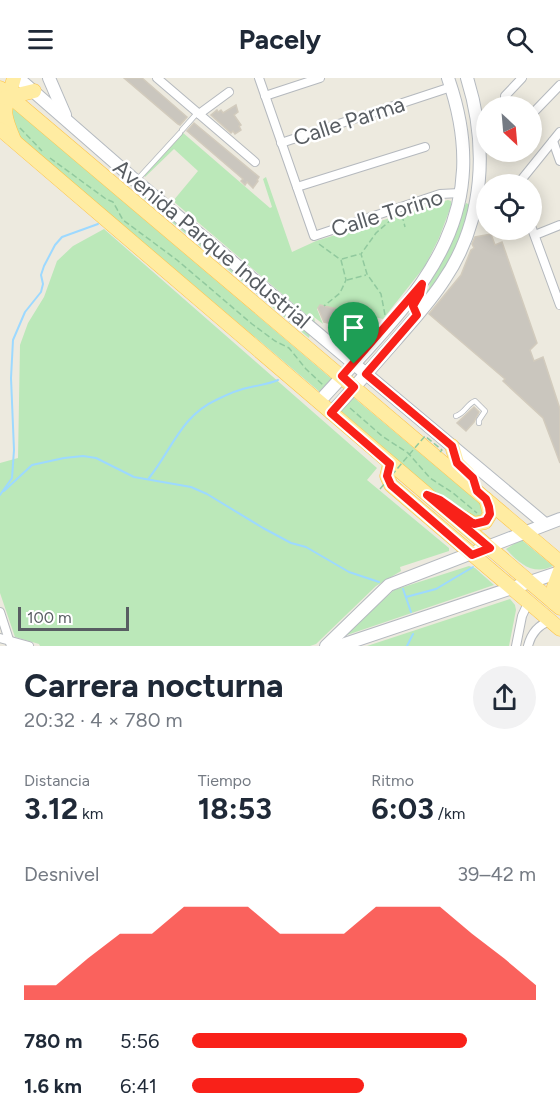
<!DOCTYPE html>
<html lang="es">
<head>
<meta charset="utf-8">
<style>
	:root { --surface:#fff; --page:#f2f2f3; --text:#1f2937; --muted:#747a83; --accent:#f92119 }
	body { margin:0; font-family:Figtree,sans-serif; background:var(--page); color:var(--text); height:100vh; display:flex; flex-direction:column; font-size:22px; white-space:nowrap }
	* { box-sizing:border-box; margin:0 }
	p { font-size:20px; color:var(--muted) }
	.icon { flex:none; width:33px; height:33px; fill:none; stroke:currentColor; stroke-width:2; stroke-linecap:round; stroke-linejoin:round }
	.map { position:relative; height:568px; overflow:hidden }
	.side { display:flex; flex-direction:column; background:var(--surface); flex:1 }
	.side>* { flex:none }
	.needle { width:39px; rotate:154deg }
	.tools { position:absolute; left:476px; top:18px; display:grid; gap:12px }
	.tools a { display:grid; place-items:center; width:66px; height:66px; border-radius:50%; background:var(--surface); box-shadow:0 3px 15px #0003; font-size:30px }
	.scale { position:absolute; left:18px; bottom:15px; width:111px; box-sizing:border-box; padding-left:6px; border:3px solid #585d62; border-top:0; font-size:16px; line-height:21px; white-space:nowrap; color:#585d62; -webkit-text-stroke:4px #fff; paint-order:stroke }
	.pin { position:absolute; display:grid; place-items:center; width:51px; height:51px; color:#fff; margin:-62px -26px; border-radius:50% 50% 50% 0; rotate:-45deg; box-shadow:0 0 6px #0007 }
	.pin .icon { rotate:45deg }
	.round { display:grid; place-items:center; flex:none; width:63px; height:63px; border-radius:32px; background:var(--page) }
	.head { display:flex; align-items:center; justify-content:space-between; height:102px; padding:0 24px }
	h1 { font-size:33px; font-weight:700; line-height:45px }
	.figures { display:grid; grid-template-columns:repeat(3,1fr); gap:9px; height:102px; padding:6px 24px }
	.figures div { display:grid; align-content:center }
	.figures b { font-size:30px; font-weight:700 }
	.figures small { font-size:16px; font-weight:400 }
	.figures p { font-size:16px }
	.chart { height:168px; padding:12px 24px }
	.chart p { display:flex; justify-content:space-between }
	.chart svg { width:100%; height:108px; margin-top:6px; fill:var(--accent); opacity:.7 }
	ul { padding:0 24px; list-style:none; font-size:20px }
	li { display:grid; grid-template-columns:96px 72px 1fr; align-items:center; height:45px }
	li i { height:15px; border-radius:8px; background:var(--accent) }
	header { display:flex; justify-content:space-between; align-items:center; height:78px; padding:0 24px; background:var(--surface); font-size:27px; font-weight:700 }
	.map>svg:first-child { display:block }
	.green { fill:#bbe8b9 }
	.lines { fill:none; stroke-linecap:round; stroke-linejoin:round }
	.stream { stroke:#9dd9ff; stroke-width:2 }
	.building { fill:#cac6be; stroke:#d2cbbd; stroke-width:1.5 }
	.lane-casing { stroke:#b5b9be; stroke-width:6 }
	.street-casing { stroke:#b5b9be; stroke-width:10 }
	.secondary-casing { stroke:#b5bac0; stroke-width:14 }
	.primary-casing { stroke:#fec347; stroke-width:15 }
	.path { stroke:#91c99e; stroke-width:1.5; stroke-dasharray:6 3; stroke-linecap:butt }
	.lane { stroke:#fff; stroke-width:4.5 }
	.street { stroke:#fff; stroke-width:8 }
	.secondary { stroke:#fff; stroke-width:12 }
	.primary { stroke:#ffeca2; stroke-width:14 }
	.path-bridge { stroke:#91c99e; stroke-width:1.5; stroke-dasharray:6 3; stroke-linecap:butt }
	.route-casing { stroke:#fff; stroke-width:12 }
	.route { stroke:#f92119; stroke-width:8 }
	.labels { text-anchor:middle; dominant-baseline:central; stroke-width:5; stroke-linejoin:round; paint-order:stroke }
	.street-label { font-size:22px; fill:#585d62; stroke:#fff }
</style>
</head>
<body>
<header><svg class="icon" aria-label="menu" viewBox="0 0 24 24"><path d="M4 6h16M4 12h16M4 18h16"/></svg>Pacely<svg class="icon" aria-label="search" viewBox="0 0 24 24"><circle cx="10" cy="10" r="6"/><path d="M15 15l6 6"/></svg></header>
<div class="map">
<svg width="560" height="568" viewBox="0 0 560 568">
	<rect width="100%" height="100%" fill="#edeadf"/>
	<!-- green -->
	<g class="green">
		<path d="M 0,19 L 333,302 L 321,315 L 0,43 Z"/>
		<path d="M 182,54 L 270,130 L 272,129 L 263,101 L 266,99 L 292,174 L 316,163 L 448,122 L 451,123 L 451,128 L 439,160 L 425,188 L 383,241 L 320,227 L 317,231 L 323,246 L 314,239 L 315,244 L 173,123 L 198,93 L 174,71 L 145,99 L 144,97 Z"/>
		<path d="M 137,110 L 310,256 L 309,260 L 135,113 Z"/>
		<path d="M 466,125 L 470,127 C 461,159 450,186 430,213 C 425,219 421,226 415,230 L 429,210 L 430,204 L 446,176 Z"/>
		<path d="M 104,151 L 377,390 L 367,402 L 449,470 L 449,473 L 400,489 L 401,493 L 376,508 L 316,566 L 310,568 L 40,568 L 39,566 L 15,559 L 0,515 L 0,385 L 18,380 L 20,267 L 28,245 L 44,219 L 57,183 L 73,168 Z"/>
		<path d="M 353,319 L 484,429 L 483,438 L 472,440 L 451,422 L 436,415 L 341,333 Z"/>
		<path d="M 520,462 L 523,463 L 553,488 C 533,498 519,485 506,471 Z"/>
		<path d="M 469,488 L 475,490 L 494,507 L 344,558 L 394,512 Z"/>
		<path d="M 510,521 L 515,527 L 516,532 L 509,568 L 367,568 Z"/>
	</g>
	<g class="lines">
		<!-- stream -->
		<g class="stream">
			<path d="M 149,400 C 171,373 181,338 216,322 C 226,317 240,311 251,309 C 260,307 269,306 278,302"/>
			<path d="M 4,413 L 32,387 L 64,380 L 83,378 L 96,380 L 134,399 L 191,409 L 207,416 L 263,450 L 291,465 L 306,469 L 349,494 L 379,504"/>
			<path d="M 0,417 L 12,400 L 14,372 L 11,300 L 13,262 L 25,234 L 41,214 L 43,206 L 41,197 L 44,188 L 55,167 L 62,159 L 98,146"/>
			<path d="M 403,511 L 411,534"/>
			<path d="M 406,519 L 436,511 L 473,489"/>
			<path d="M 407,568 L 413,556"/>
		</g>
	</g>
	<!-- building -->
	<g class="building">
		<path d="M 124,0 L 142,0 L 187,39 L 180,47 L 178,46 Z"/>
		<path d="M 236,27 L 238,34 L 234,37 L 241,47 L 239,48 L 241,52 L 235,56 L 233,53 L 231,55 L 211,37 L 217,32 L 218,34 L 221,32 L 223,35 Z"/>
		<path d="M 194,45 L 259,99 L 257,102 L 258,103 L 253,110 L 247,104 L 245,107 L 241,103 L 243,101 L 187,53 Z"/>
		<path d="M 491,156 L 495,167 L 502,164 L 537,265 L 530,272 L 534,283 L 543,279 L 560,331 L 560,385 L 543,340 L 503,303 L 505,301 L 429,236 L 461,197 L 471,172 L 474,170 L 472,166 L 475,159 Z"/>
		<path d="M 320,227 L 371,239 L 361,252 L 324,244 L 318,230 Z"/>
		<path d="M 474,329 L 479,334 L 474,344 L 466,353 L 457,345 Z"/>
	</g>
	<g class="lines">
		<defs>
			<g id="lane">
				<path d="M 182,52 L 198,34"/>
				<path d="M 136,103 L 180,55"/>
				<path d="M 456,338 C 465,335 467,326 475,323 L 485,333 L 479,342 L 479,345"/>
			</g>
			<g id="street">
				<path d="M 157,0 L 255,84"/>
				<path d="M 259,0 L 314,158 L 440,116 L 460,115"/>
				<path d="M 265,18 L 320,0"/>
				<path d="M 512,28 L 505,21 L 505,18 L 522,0"/>
				<path d="M 199,36 L 229,14"/>
				<path d="M 531,37 L 560,7"/>
				<path d="M 553,63 L 560,83"/>
				<path d="M 281,65 L 451,9"/>
				<path d="M 518,106 L 560,54"/>
				<path d="M 297,109 L 425,69"/>
				<path d="M 531,148 L 560,227"/>
				<path d="M 535,157 L 560,147"/>
				<path d="M 0,534 L 11,568"/>
				<path d="M 0,560 L 29,568"/>
				<path d="M 516,568 L 522,538 L 528,525"/>
				<path d="M 528,568 C 531,556 538,547 550,543"/>
			</g>
			<g id="secondary">
				<path d="M 18,0 L 136,103 L 545,446"/>
				<path d="M 49,0 L 65,37"/>
				<path d="M 319,324 C 410,223 500,149 448,0"/>
				<path d="M 331,335 C 353,311 374,287 395,263 C 412,243 430,224 444,202 C 485,142 488,67 467,0"/>
				<path d="M 326,568 L 389,507 L 560,441"/>
				<path d="M 339,568 L 560,494"/>
			</g>
			<g id="primary">
				<path d="M 14,0 C 5,33 0,29 14,62"/>
				<path d="M 0,10 L 560,484"/>
				<path d="M 5,20 L 34,13"/>
				<path d="M 0,51 L 560,530"/>
				<path d="M 452,368 L 457,385 L 468,396"/>
				<path d="M 390,386 L 387,398 L 391,407 L 560,551"/>
				<path d="M 462,439 L 474,446 L 485,444 L 490,436 L 486,421"/>
				<path d="M 554,525 L 554,509 L 560,493"/>
			</g>
		</defs>
		<!-- lane casing -->
		<use href="#lane" class="lane-casing"/>
		<!-- street casing -->
		<use href="#street" class="street-casing"/>
		<!-- secondary casing -->
		<use href="#secondary" class="secondary-casing"/>
		<!-- primary casing -->
		<use href="#primary" class="primary-casing"/>
		<!-- path -->
		<g class="path">
			<path d="M 20,50 L 42,73"/>
			<path d="M 50,80 L 106,121 L 113,124 L 123,142 L 177,182 L 252,246 L 275,263 L 289,270 L 306,291 L 323,307"/>
			<path d="M 402,137 L 405,149"/>
			<path d="M 319,166 L 341,182 L 346,202 L 340,215 L 324,228"/>
			<path d="M 342,181 L 360,176"/>
			<path d="M 347,202 L 366,197"/>
			<path d="M 385,237 L 381,216 L 367,196 L 361,176 L 376,155 L 393,140"/>
			<path d="M 350,330 L 382,358 L 408,375 L 430,400 L 453,415 L 477,435"/>
		</g>
		<!-- lane -->
		<use href="#lane" class="lane"/>
		<!-- street -->
		<use href="#street" class="street"/>
		<!-- secondary -->
		<use href="#secondary" class="secondary"/>
		<!-- primary -->
		<use href="#primary" class="primary"/>
		<!-- path-bridge -->
		<path class="path-bridge" d="M 380,411 L 425,358 L 442,372 L 440,374"/>
	</g>
	<g class="lines">
		<defs>
			<path id="route" d="M 422,206 L 420,216 L 413,228 L 417,237 L 366,296 L 452,368 L 457,385 L 473,400 L 477,413 L 486,421 L 489,429 L 490,436 L 486,443 L 474,446 L 440,422 L 427,417 L 490,470 L 472,477 L 391,407 L 387,398 L 390,386 L 331,335 L 354,309 L 342,298 Z"/>
		</defs>
		<!-- route casing -->
		<use href="#route" class="route-casing"/>
		<!-- route -->
		<use href="#route" class="route"/>
	</g>
	<g class="labels">
		<!-- street labels -->
		<g class="street-label">
			<text transform="translate(349 43) rotate(-18)">Calle Parma</text>
			<text transform="translate(387 135) rotate(-17)">Calle Torino</text>
			<text transform="translate(212 166) rotate(40)">Avenida Parque Industrial</text>
		</g>
	</g>
</svg>
<div class="tools">
<a><svg class="needle" viewBox="-14 -14 28 28"><path d="M0-13l5 13h-10z" fill="#e53935"/><path d="M0 13l5-13h-10z" fill="#747a83"/></svg></a>
<a><svg class="icon" aria-label="locate" viewBox="0 0 24 24"><circle cx="12" cy="12" r="6"/><path d="M12 2v4M12 18v4M2 12h4M18 12h4"/></svg></a>
</div>
<div class="scale">100 m</div>
<div class="pin" style="left:354px;top:286px;background:#1e9e55"><svg class="icon" aria-label="arrive" viewBox="0 0 24 24"><path d="M6 21V4h12l-3 4 3 4H6"/></svg></div>
</div>
<section class="side">
<div class="head"><div><h1>Carrera nocturna</h1><p>20:32 · 4 × 780 m</p></div><a class="round"><svg class="icon" aria-label="share" viewBox="0 0 24 24"><path d="M12 15V3M7 8l5-5 5 5M5 13v7h14v-7"/></svg></a></div>
<div class="figures">
<div><p>Distancia</p><b>3.12<small> km</small></b></div>
<div><p>Tiempo</p><b>18:53</b></div>
<div><p>Ritmo</p><b>6:03<small> /km</small></b></div>
</div>
<div class="chart"><p><span>Desnivel</span>39–42 m</p>
<svg viewBox="0 0 160 44" preserveAspectRatio="none"><path d="M0 44V38L10 38L20 27L30 17L40 17L50 6L60 6L70 6L80 17L90 17L100 17L110 6L120 6L130 6L140 17L150 27L160 38V44z"/></svg>
</div>
<ul>
<li><b>780 m</b>5:56<i style="width:80%"></i></li>
<li><b>1.6 km</b>6:41<i style="width:50%"></i></li>
</ul>
</section>
</body>
</html>
